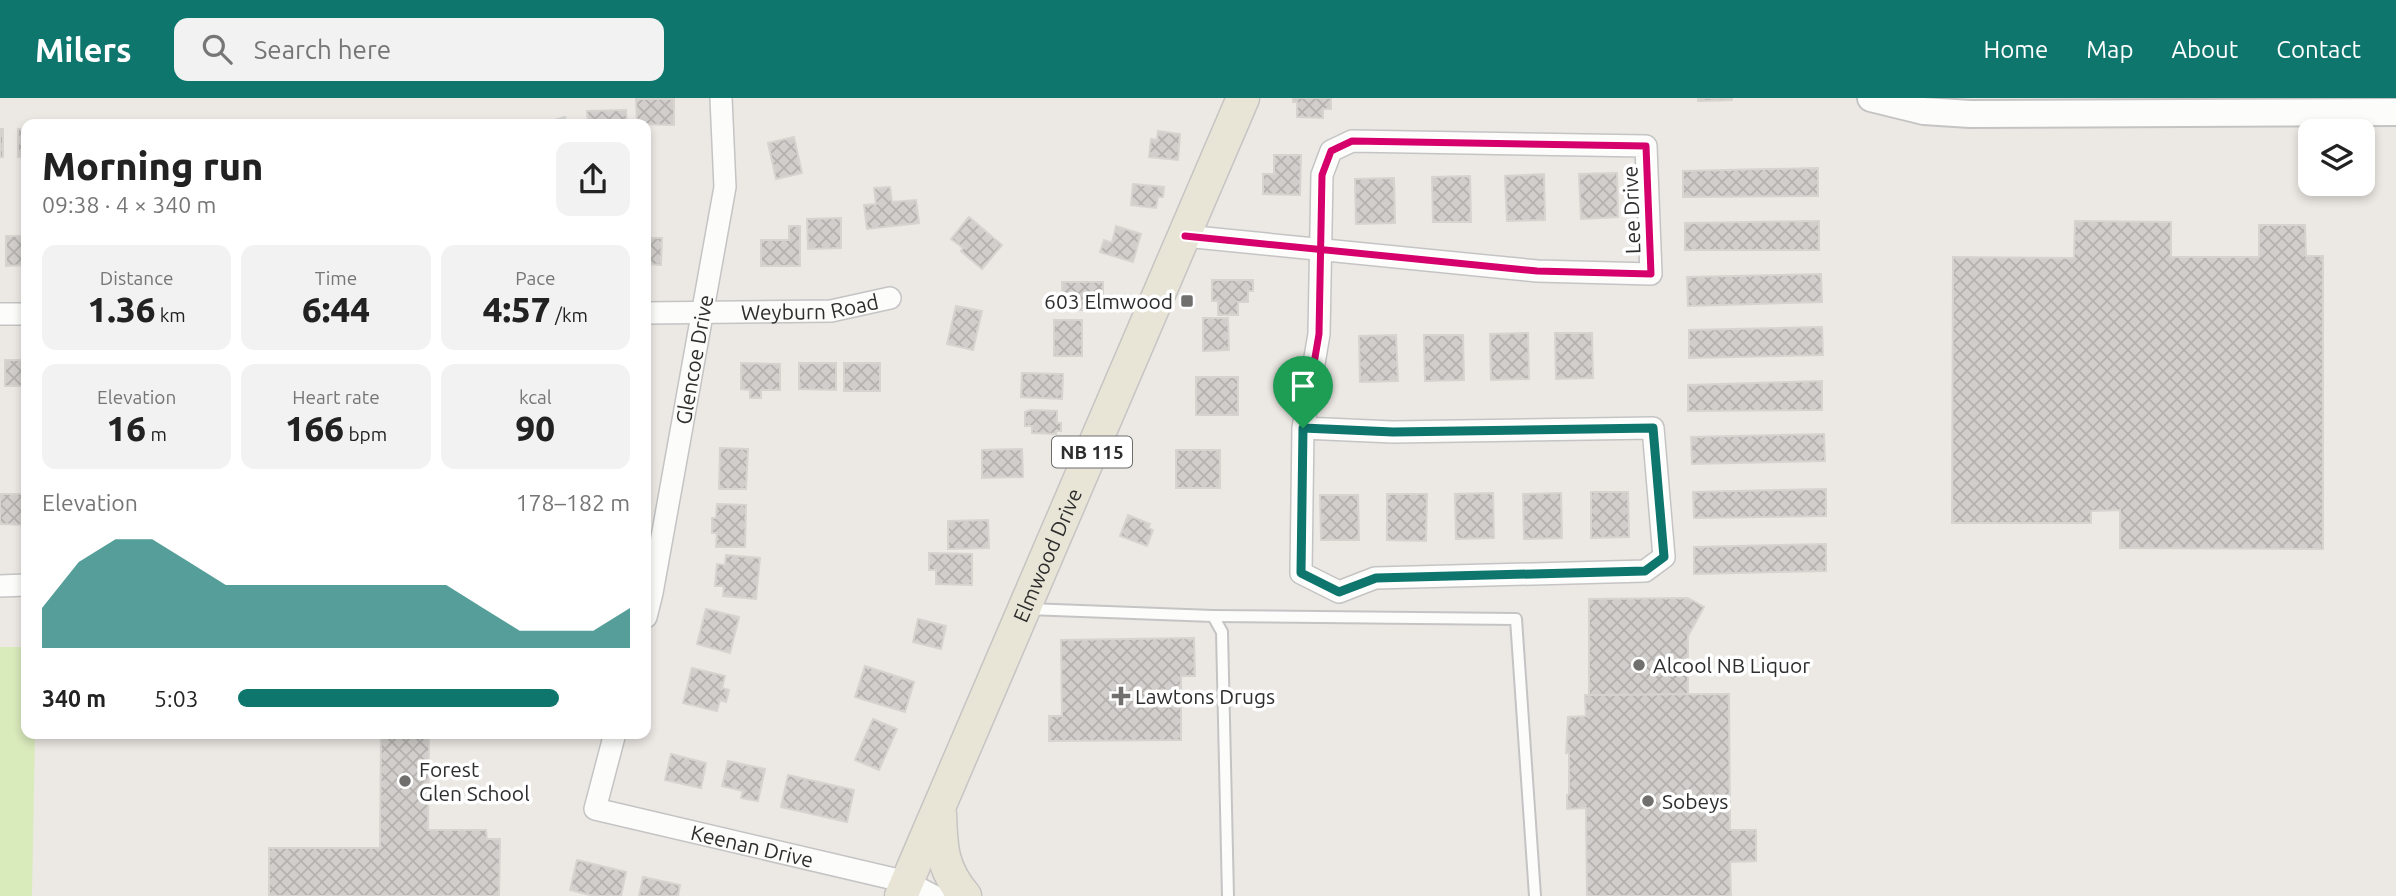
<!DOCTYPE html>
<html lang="en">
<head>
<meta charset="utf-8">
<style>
	:root { --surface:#fff; --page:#f2f2f2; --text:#222; --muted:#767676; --accent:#0f766e }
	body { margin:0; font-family:Ubuntu,sans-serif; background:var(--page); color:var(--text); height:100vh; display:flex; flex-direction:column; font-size:26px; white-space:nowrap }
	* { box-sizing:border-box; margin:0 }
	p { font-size:23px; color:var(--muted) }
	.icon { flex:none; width:38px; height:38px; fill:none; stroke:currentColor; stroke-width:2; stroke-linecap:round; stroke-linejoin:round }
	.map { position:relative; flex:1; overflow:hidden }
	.details { position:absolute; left:21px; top:21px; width:630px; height:620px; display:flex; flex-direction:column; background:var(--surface); border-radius:14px; box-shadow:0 4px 10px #0003 }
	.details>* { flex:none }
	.controls { position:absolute; left:2298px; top:21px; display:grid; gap:14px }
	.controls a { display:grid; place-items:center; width:77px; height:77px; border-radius:14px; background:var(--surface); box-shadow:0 4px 10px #0003; font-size:35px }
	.pin { position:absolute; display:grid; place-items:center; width:60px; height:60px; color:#fff; margin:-72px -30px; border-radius:50% 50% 50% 0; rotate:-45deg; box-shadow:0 0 7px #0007 }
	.pin .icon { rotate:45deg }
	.round { display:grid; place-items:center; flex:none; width:74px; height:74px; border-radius:14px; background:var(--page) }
	.headline { display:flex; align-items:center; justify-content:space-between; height:119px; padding:0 21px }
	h1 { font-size:38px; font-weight:800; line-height:52px }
	.figures { display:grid; grid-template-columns:repeat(3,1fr); gap:10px; height:119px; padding:7px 21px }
	.figures div { display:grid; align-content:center; border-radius:14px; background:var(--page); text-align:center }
	.figures b { font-size:35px; font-weight:800 }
	.figures small { font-size:19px; font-weight:400 }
	.figures p { font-size:19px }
	.chart { height:196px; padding:14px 21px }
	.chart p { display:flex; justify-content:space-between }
	.chart svg { width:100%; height:126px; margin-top:7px; fill:var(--accent); opacity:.7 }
	ul { padding:0 21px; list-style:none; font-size:23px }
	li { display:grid; grid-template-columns:112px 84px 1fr; align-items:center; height:52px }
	li i { height:18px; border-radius:9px; background:var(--accent) }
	header { display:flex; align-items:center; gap:42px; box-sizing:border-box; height:98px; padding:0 35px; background:var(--accent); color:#fff }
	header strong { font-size:33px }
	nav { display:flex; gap:38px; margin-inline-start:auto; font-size:24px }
	.search { width:490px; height:63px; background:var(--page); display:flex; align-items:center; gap:18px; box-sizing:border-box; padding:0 24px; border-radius:14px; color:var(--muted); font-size:26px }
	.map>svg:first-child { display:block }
	.pitch { fill:#d9eabb }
	.building { fill:url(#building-cross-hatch); stroke:#d7d4d0; stroke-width:2 }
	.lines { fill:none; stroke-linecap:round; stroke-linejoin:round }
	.service-casing { stroke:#c5c4c5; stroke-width:14 }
	.minor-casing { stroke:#c5c4c5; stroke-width:24 }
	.tertiary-casing { stroke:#c5c4c5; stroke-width:30 }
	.primary-casing { stroke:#c6c5c4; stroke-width:35 }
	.service { stroke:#fcfcfb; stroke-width:10 }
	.minor { stroke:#fcfcfb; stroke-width:21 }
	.tertiary { stroke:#fcfcfb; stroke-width:26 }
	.primary { stroke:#e8e4d6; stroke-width:32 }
	.cycleway-casing { stroke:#fff; stroke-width:11 }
	.cycleway { stroke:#d6006c; stroke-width:7 }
	.route-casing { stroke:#fff; stroke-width:14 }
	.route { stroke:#0f766e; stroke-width:9 }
	.poi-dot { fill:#706f6e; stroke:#fff; stroke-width:2.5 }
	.labels { text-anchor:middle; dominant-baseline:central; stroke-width:7; stroke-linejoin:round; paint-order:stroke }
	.shield { fill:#fff; stroke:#6d6d6d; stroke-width:2 }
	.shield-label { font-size:19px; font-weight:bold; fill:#2e2e2e }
	.street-label { font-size:21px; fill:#2e2e2e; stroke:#fff }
	.poi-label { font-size:21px; fill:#2e2e2e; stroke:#fff; text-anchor:start }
</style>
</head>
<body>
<header>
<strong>Milers</strong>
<div class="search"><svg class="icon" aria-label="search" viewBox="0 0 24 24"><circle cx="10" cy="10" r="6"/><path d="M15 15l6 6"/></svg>Search here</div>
<nav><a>Home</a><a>Map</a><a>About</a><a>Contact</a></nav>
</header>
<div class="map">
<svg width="2396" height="798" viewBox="0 0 2396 798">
	<defs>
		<pattern id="building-cross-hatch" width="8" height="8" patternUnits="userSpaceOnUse" patternTransform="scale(1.75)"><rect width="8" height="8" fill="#d1cecb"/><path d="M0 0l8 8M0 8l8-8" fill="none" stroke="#b4b1af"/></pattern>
	</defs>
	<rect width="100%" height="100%" fill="#ece8e4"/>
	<!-- pitch -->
	<path class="pitch" d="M 0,549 L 26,549 L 26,635 L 35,635 L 32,798 L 0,798 Z"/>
	<!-- building -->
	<g class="building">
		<path d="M 1293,0 L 1331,0 L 1331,11 L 1323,11 L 1323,20 L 1297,19 L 1297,4 L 1293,4 Z"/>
		<path d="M 1698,0 L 1732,0 L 1732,2 L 1701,3 L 1698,3 Z"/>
		<path d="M 636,1 L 674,1 L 674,27 L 637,26 Z"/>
		<path d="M 626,12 L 627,26 L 588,26 L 587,13 Z"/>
		<path d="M 565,19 L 567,26 L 540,26 Z"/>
		<rect x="0" y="31" width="3" height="28"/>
		<rect x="18" y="31" width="8" height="28"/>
		<path d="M 1158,33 L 1180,36 L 1178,62 L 1149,59 L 1151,41 L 1157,42 Z"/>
		<path d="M 794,39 L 802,75 L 776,81 L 768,45 Z"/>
		<path d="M 1274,57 L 1301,57 L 1300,97 L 1263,96 L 1263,76 L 1274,76 Z"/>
		<path d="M 1818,70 L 1818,98 L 1683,99 L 1683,73 Z"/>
		<path d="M 1617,75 L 1618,119 L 1581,121 L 1579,76 Z"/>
		<path d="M 1544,76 L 1545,122 L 1507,123 L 1505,78 Z"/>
		<path d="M 1470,78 L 1471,124 L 1433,124 L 1432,79 Z"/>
		<path d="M 1394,80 L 1395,125 L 1356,126 L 1355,81 Z"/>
		<path d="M 1133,86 L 1164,89 L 1163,99 L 1158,99 L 1156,110 L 1131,107 Z"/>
		<path d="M 890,89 L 892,104 L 916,102 L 919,125 L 867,131 L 864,107 L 876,106 L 874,90 Z"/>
		<path d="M 969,119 L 1002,147 L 982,171 L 961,153 L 963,150 L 951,141 Z"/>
		<path d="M 841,120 L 841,150 L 808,151 L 807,121 Z"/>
		<path d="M 1819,123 L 1819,152 L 1685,152 L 1685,125 Z"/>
		<path d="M 2075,123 L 2171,124 L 2171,159 L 2259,159 L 2259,127 L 2305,127 L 2306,158 L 2323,158 L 2323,451 L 2120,450 L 2120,412 L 2091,413 L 2091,425 L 1952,425 L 1953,159 L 2074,160 Z"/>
		<path d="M 789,128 L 800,128 L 800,168 L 761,168 L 761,142 L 789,142 Z"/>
		<path d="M 1116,128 L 1141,136 L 1133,164 L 1100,154 L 1104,142 L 1112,145 Z"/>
		<path d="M 6,138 L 26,138 L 26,167 L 6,168 Z"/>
		<path d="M 646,140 L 662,140 L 661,167 L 646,166 Z"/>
		<path d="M 1821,176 L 1822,204 L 1688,208 L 1687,179 Z"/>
		<path d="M 1212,182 L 1253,182 L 1253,193 L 1248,193 L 1248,204 L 1238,204 L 1238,217 L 1218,217 L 1218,203 L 1212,203 Z"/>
		<path d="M 1062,184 L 1103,184 L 1103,212 L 1063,212 Z"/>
		<path d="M 956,208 L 982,213 L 973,252 L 947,246 Z"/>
		<path d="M 1203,220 L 1228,220 L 1229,252 L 1203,253 Z"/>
		<rect x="1054" y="222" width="28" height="36"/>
		<path d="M 1822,229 L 1823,257 L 1689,260 L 1689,232 Z"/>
		<path d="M 1528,235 L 1529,281 L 1491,282 L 1490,236 Z"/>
		<path d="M 1555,235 L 1592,235 L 1593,280 L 1556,281 Z"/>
		<path d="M 1396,237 L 1398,283 L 1360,284 L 1359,238 Z"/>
		<path d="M 1424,237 L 1463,237 L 1464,282 L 1425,283 Z"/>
		<rect x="5" y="262" width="21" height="26"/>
		<path d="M 741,265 L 780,266 L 780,292 L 761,292 L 761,300 L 750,300 L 750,292 L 741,291 Z"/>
		<path d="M 799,265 L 836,265 L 836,292 L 799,291 Z"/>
		<rect x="844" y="265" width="36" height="28"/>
		<path d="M 1022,275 L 1063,276 L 1062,301 L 1021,299 Z"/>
		<rect x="1196" y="279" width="42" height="38"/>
		<path d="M 1822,283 L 1822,312 L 1688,313 L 1688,287 Z"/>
		<path d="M 1031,312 L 1057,313 L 1057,325 L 1061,325 L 1061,333 L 1056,333 L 1056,336 L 1032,335 L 1032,328 L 1025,328 L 1025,314 Z"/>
		<path d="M 1824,336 L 1825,363 L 1692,366 L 1691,339 Z"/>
		<path d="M 720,350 L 748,351 L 746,391 L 719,391 Z"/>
		<path d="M 1022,351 L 1023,379 L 982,380 L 982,352 Z"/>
		<rect x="1176" y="352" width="44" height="38"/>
		<path d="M 1826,391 L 1826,418 L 1694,420 L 1693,394 Z"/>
		<path d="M 1591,394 L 1628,394 L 1629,439 L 1591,440 Z"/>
		<path d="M 1493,395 L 1494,440 L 1456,441 L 1455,396 Z"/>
		<path d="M 1561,395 L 1562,440 L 1524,441 L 1523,396 Z"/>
		<path d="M 0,396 L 26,396 L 26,427 L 0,426 Z"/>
		<path d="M 1387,396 L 1427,396 L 1426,443 L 1387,442 Z"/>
		<path d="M 1320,397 L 1358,397 L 1359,442 L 1321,442 Z"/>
		<path d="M 717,406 L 746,407 L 745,449 L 716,449 L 717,435 L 712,435 L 712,420 L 716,420 Z"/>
		<path d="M 1128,417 L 1150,426 L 1148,430 L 1153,432 L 1147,448 L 1120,438 Z"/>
		<path d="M 988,422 L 989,450 L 948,451 L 948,423 Z"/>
		<path d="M 1826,446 L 1826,473 L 1694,476 L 1694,449 Z"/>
		<path d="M 929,455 L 972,456 L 972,487 L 936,486 L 936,472 L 929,472 Z"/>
		<path d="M 726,457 L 760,460 L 756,501 L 723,498 L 724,488 L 715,488 L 717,466 L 725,467 Z"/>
		<path d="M 1688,500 L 1704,509 L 1688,538 L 1688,596 L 1589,598 L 1589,501 Z"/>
		<path d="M 706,511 L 739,519 L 730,555 L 697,546 Z"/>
		<path d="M 918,521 L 946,528 L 941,551 L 913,544 Z"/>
		<path d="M 1194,540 L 1195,578 L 1181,578 L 1181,642 L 1049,643 L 1049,618 L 1062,618 L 1061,542 Z"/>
		<path d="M 865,568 L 914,584 L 905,614 L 855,599 Z"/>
		<path d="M 692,570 L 725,578 L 722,590 L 729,592 L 726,604 L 720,602 L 717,613 L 683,605 Z"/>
		<path d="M 1729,596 L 1730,732 L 1756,732 L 1756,763 L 1730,764 L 1731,798 L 1587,798 L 1586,710 L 1567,711 L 1567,697 L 1569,696 L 1569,655 L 1566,655 L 1568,619 L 1586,618 L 1585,597 Z"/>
		<path d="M 873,621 L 897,631 L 879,672 L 855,662 Z"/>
		<path d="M 381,635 L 429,635 L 428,732 L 486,732 L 487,741 L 500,741 L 499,798 L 269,798 L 269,750 L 380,750 Z"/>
		<path d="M 671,656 L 706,665 L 701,690 L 665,682 Z"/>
		<path d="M 728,663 L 765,671 L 758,703 L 741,700 L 743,693 L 722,688 Z"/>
		<path d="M 788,677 L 854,692 L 847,724 L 781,709 Z"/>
		<path d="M 577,762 L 626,774 L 621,798 L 594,798 L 570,792 Z"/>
		<path d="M 643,779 L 680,787 L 678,798 L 639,798 Z"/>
	</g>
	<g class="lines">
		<defs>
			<g id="service">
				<path d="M 1028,511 L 1213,518 L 1222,534 L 1228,798"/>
				<path d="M 1213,518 L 1516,521 L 1535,798"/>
			</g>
			<g id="minor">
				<path d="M 1185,138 L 1537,173 L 1651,176 L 1646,48 L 1352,43 L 1331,53 L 1322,77 L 1319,236 L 1303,330 L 1301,475 L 1339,494 L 1375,480 L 1645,473 L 1664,459 L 1653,330 L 1393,334 L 1303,330"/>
				<path id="s1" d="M 646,215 L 831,213 L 890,200"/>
				<path d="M 0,216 L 26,216"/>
				<path d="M 0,488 L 26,487"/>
				<path id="s2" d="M 646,519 L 652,495 L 725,89 L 721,0"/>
				<path id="s3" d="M 615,635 L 595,711 L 907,784 L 934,798"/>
			</g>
			<path id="tertiary" d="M 1871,0 L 1924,13 L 1970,16 L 2396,14"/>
			<g id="primary">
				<path d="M 940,716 C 941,750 942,771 965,798"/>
				<path id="s4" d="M 901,798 L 1243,0"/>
			</g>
		</defs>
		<!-- service casing -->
		<use href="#service" class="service-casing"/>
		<!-- minor casing -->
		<use href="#minor" class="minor-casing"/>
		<!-- tertiary casing -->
		<use href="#tertiary" class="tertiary-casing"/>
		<!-- primary casing -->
		<use href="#primary" class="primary-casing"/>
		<!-- service -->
		<use href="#service" class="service"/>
		<!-- minor -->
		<use href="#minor" class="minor"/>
		<!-- tertiary -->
		<use href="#tertiary" class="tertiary"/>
		<!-- primary -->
		<use href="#primary" class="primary"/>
		<defs>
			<path id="cycleway" d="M 1185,138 L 1537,173 L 1651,176 L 1646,48 L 1352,43 L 1331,53 L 1322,77 L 1319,236 L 1303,330 L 1301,475 L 1339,494 L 1375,480 L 1645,473 L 1664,459 L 1653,330 L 1393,334 L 1303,330"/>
		</defs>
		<!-- cycleway casing -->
		<use href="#cycleway" class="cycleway-casing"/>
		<!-- cycleway -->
		<use href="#cycleway" class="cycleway"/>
	</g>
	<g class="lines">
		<defs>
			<path id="route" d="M 1303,330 L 1393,334 L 1653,330 L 1664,459 L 1645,473 L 1376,480 L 1339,494 L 1301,475 Z"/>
		</defs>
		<!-- route casing -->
		<use href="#route" class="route-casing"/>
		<!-- route -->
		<use href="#route" class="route"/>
	</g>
	<!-- markers -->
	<g class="poi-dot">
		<rect x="1180" y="196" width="14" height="14" rx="3.5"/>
		<circle cx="1639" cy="567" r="7"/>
		<path d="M1117.5 587.5h7v7h7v7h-7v7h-7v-7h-7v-7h7z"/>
		<circle cx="405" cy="683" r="7"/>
		<circle cx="1648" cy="703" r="7"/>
	</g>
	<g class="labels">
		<!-- shield labels -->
		<rect class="shield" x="1052" y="338.5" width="80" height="31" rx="5"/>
		<g class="shield-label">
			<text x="1092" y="354">NB 115</text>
		</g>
		<!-- street labels -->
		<g class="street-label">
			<text transform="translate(1631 112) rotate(-92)">Lee Drive</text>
			<text stroke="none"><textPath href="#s1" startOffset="164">Weyburn Road</textPath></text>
			<text stroke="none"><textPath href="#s2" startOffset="262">Glencoe Drive</textPath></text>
			<text stroke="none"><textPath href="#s4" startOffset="371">Elmwood Drive</textPath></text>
			<text stroke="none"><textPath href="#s3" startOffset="240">Keenan Drive</textPath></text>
		</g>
		<!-- poi labels -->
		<g class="poi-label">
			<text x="1173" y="203" text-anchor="end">603 Elmwood</text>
			<text x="1653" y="567">Alcool NB Liquor</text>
			<text x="1135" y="598">Lawtons Drugs</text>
			<text x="419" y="671">Forest<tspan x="419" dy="24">Glen School</tspan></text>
			<text x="1662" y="703">Sobeys</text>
		</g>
	</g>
</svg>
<div class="controls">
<a><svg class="icon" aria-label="layers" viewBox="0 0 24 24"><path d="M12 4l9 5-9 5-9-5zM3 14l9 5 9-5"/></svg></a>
</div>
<div class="pin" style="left:1303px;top:330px;background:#1e9e55"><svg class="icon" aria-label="arrive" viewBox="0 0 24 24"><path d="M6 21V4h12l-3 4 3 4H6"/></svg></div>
<section class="details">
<div class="headline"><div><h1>Morning run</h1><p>09:38 · 4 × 340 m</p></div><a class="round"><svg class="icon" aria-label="share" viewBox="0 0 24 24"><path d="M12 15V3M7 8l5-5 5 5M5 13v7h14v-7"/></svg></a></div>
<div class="figures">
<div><p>Distance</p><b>1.36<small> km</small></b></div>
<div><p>Time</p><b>6:44</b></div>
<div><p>Pace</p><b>4:57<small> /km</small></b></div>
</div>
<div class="figures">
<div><p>Elevation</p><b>16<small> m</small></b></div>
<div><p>Heart rate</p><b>166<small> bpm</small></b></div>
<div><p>kcal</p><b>90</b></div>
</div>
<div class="chart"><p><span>Elevation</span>178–182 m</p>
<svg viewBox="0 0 160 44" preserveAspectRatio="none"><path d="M0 44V30L10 14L20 6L30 6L40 14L50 22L60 22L70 22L80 22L90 22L100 22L110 22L120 30L130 38L140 38L150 38L160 30V44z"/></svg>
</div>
<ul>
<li><b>340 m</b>5:03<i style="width:82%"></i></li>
</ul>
</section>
</div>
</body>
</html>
